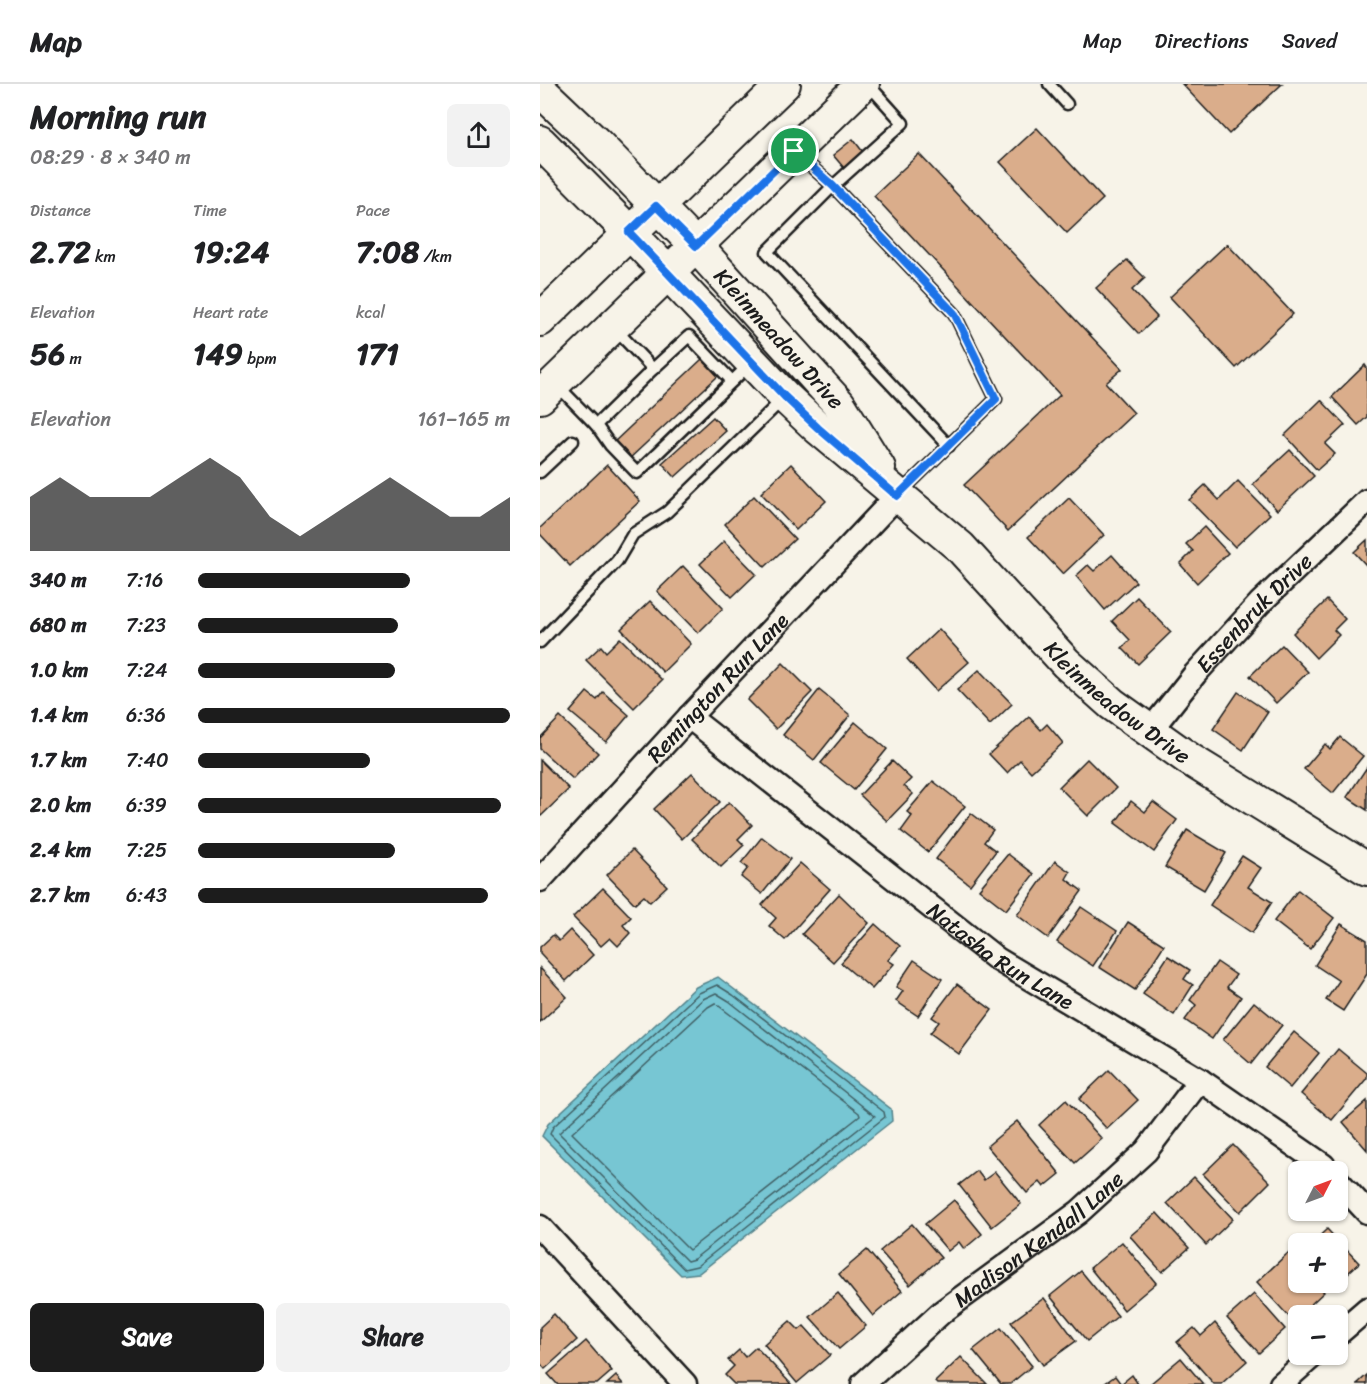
<!DOCTYPE html>
<html lang="en">
<head>
<meta charset="utf-8">
<style>
	:root { --surface:#fff; --page:#f2f2f2; --text:#202124; --muted:#757577; --line:#e0e0e0; --accent:#1c1c1c }
	body { margin:0; font-family:Sriracha,sans-serif; background:var(--page); color:var(--text); height:100vh; display:flex; flex-direction:column; font-size:22px; white-space:nowrap }
	* { box-sizing:border-box; margin:0 }
	p { font-size:20px; color:var(--muted) }
	.icon { flex:none; width:33px; height:33px; fill:none; stroke:currentColor; stroke-width:2; stroke-linecap:round; stroke-linejoin:round }
	.map { position:relative; flex:1; overflow:hidden }
	.drawer { display:flex; flex-direction:column; background:var(--surface); width:540px }
	.drawer>* { flex:none }
	.needle { width:39px; rotate:48deg }
	.controls { position:absolute; left:748px; top:1077px; display:grid; gap:12px }
	.controls a { display:grid; place-items:center; width:60px; height:60px; border-radius:9px; background:var(--surface); box-shadow:0 2px 4px #0004; font-size:30px }
	.pin { position:absolute; display:grid; place-items:center; width:51px; height:51px; color:#fff; margin:-26px; border:3px solid #fff; border-radius:50%; box-shadow:0 2px 6px #0007 }
	.round { display:grid; place-items:center; flex:none; width:63px; height:63px; border-radius:9px; background:var(--page) }
	.summary { display:flex; align-items:center; justify-content:space-between; height:102px; padding:0 30px }
	h1 { font-size:33px; font-weight:700; line-height:45px }
	.stats { display:grid; grid-template-columns:repeat(3,1fr); gap:9px; height:102px; padding:6px 30px }
	.stats div { display:grid; align-content:center }
	.stats b { font-size:30px; font-weight:700 }
	.stats small { font-size:16px; font-weight:400 }
	.stats p { font-size:16px }
	.chart { height:168px; padding:12px 30px }
	.chart p { display:flex; justify-content:space-between }
	.chart svg { width:100%; height:108px; margin-top:6px; fill:var(--accent); opacity:.7 }
	.button { display:flex; gap:12px; margin-top:auto; padding:12px 30px }
	.button a { flex:1; height:69px; border-radius:9px; background:var(--accent); color:#fff; font-size:24px; font-weight:700; line-height:69px; text-align:center }
	.button a+a { background:var(--page); color:var(--text) }
	ul { padding:0 30px; list-style:none; font-size:20px }
	li { display:grid; grid-template-columns:96px 72px 1fr; align-items:center; height:45px }
	li i { height:15px; border-radius:8px; background:var(--accent) }
	header { display:flex; align-items:center; gap:36px; box-sizing:border-box; height:84px; padding:0 30px; background:var(--surface); border-bottom:2px solid var(--line) }
	header strong { font-size:28px }
	nav { display:flex; gap:33px; margin-inline-start:auto; font-size:21px }
	main { display:flex; flex:1; min-height:0 }
	.map>svg:first-child { display:block }
	.water { fill:#77c6d3; stroke:#53828a; stroke-width:1.5 }
	.lines { fill:none; stroke-linecap:round; stroke-linejoin:round }
	.shore { stroke:#406065; stroke-width:1.5 }
	.building { fill:#daad8b; stroke:#1c1c1c; stroke-width:1.5 }
	.lane-casing { stroke:#1c1c1c; stroke-width:15 }
	.street-casing { stroke:#1c1c1c; stroke-width:27 }
	.secondary-casing { stroke:#1c1c1c; stroke-width:36 }
	.lane { stroke:#f7f3e8; stroke-width:10 }
	.street { stroke:#f7f3e8; stroke-width:22 }
	.secondary { stroke:#f7f3e8; stroke-width:32 }
	.route-casing { stroke:#fff; stroke-width:12 }
	.route { stroke:#1a73e8; stroke-width:8 }
	.labels { text-anchor:middle; dominant-baseline:central; stroke-width:5; stroke-linejoin:round; paint-order:stroke }
	.street-label { font-size:22px; fill:#1c1c1c; stroke:#f7f3e8 }
</style>
</head>
<body>
<header>
<strong>Map</strong>
<nav><a>Map</a><a>Directions</a><a>Saved</a></nav>
</header>
<main>
<section class="drawer">
<div class="summary"><div><h1>Morning run</h1><p>08:29 · 8 × 340 m</p></div><a class="round"><svg class="icon" aria-label="share" viewBox="0 0 24 24"><path d="M12 15V3M7 8l5-5 5 5M5 13v7h14v-7"/></svg></a></div>
<div class="stats">
<div><p>Distance</p><b>2.72<small> km</small></b></div>
<div><p>Time</p><b>19:24</b></div>
<div><p>Pace</p><b>7:08<small> /km</small></b></div>
</div>
<div class="stats">
<div><p>Elevation</p><b>56<small> m</small></b></div>
<div><p>Heart rate</p><b>149<small> bpm</small></b></div>
<div><p>kcal</p><b>171</b></div>
</div>
<div class="chart"><p><span>Elevation</span>161–165 m</p>
<svg viewBox="0 0 160 44" preserveAspectRatio="none"><path d="M0 44V22L10 14L20 22L30 22L40 22L50 14L60 6L70 14L80 30L90 38L100 30L110 22L120 14L130 22L140 30L150 30L160 22V44z"/></svg>
</div>
<ul>
<li><b>340 m</b>7:16<i style="width:68%"></i></li>
<li><b>680 m</b>7:23<i style="width:64%"></i></li>
<li><b>1.0 km</b>7:24<i style="width:63%"></i></li>
<li><b>1.4 km</b>6:36<i style="width:100%"></i></li>
<li><b>1.7 km</b>7:40<i style="width:55%"></i></li>
<li><b>2.0 km</b>6:39<i style="width:97%"></i></li>
<li><b>2.4 km</b>7:25<i style="width:63%"></i></li>
<li><b>2.7 km</b>6:43<i style="width:93%"></i></li>
</ul>
<div class="button"><a>Save</a><a>Share</a></div>
</section>
<div class="map">
<svg width="827" height="1300" viewBox="0 0 827 1300">
	<rect width="100%" height="100%" fill="#f7f3e8"/>
	<filter id="ink" filterUnits="userSpaceOnUse"><feTurbulence type="fractalNoise" baseFrequency=".0167" numOctaves="2"/><feDisplacementMap in="SourceGraphic" scale="12" xChannelSelector="R" yChannelSelector="G"/><feConvolveMatrix kernelMatrix="1 2 1 2 8 2 1 2 1" color-interpolation-filters="sRGB"/></filter>
	<g filter="url(#ink)">
		<!-- water -->
		<path class="water" d="M 178,893 L 351,1025 L 352,1037 L 159,1189 L 141,1191 L 2,1052 L 8,1040 L 156,903 Z"/>
		<g class="lines">
			<!-- shore -->
			<g class="shore">
				<path d="M 177,901 L 193,911 L 344,1028 L 345,1033 L 157,1182 L 144,1185 L 10,1050 L 13,1043 L 159,909 Z"/>
				<path d="M 176,909 L 189,917 L 335,1032 L 154,1175 L 147,1177 L 19,1049 L 163,915 Z"/>
				<path d="M 175,919 L 319,1029 L 320,1032 L 149,1166 L 32,1049 L 168,923 Z"/>
			</g>
		</g>
		<!-- building -->
		<g class="building">
			<path d="M 642,0 L 742,0 L 689,50 Z"/>
			<path d="M 497,44 L 563,115 L 527,149 L 460,78 Z"/>
			<path d="M 313,55 L 323,68 L 304,84 L 293,71 Z"/>
			<path d="M 379,70 L 582,285 L 566,299 L 594,329 L 468,447 L 424,401 L 520,311 L 334,112 Z"/>
			<path d="M 687,160 L 753,230 L 696,284 L 630,213 Z"/>
			<path d="M 587,176 L 605,194 L 592,206 L 617,233 L 599,250 L 556,204 Z"/>
			<path d="M 162,275 L 178,292 L 89,375 L 73,359 Z"/>
			<path d="M 825,281 L 827,284 L 827,333 L 818,341 L 792,313 Z"/>
			<path d="M 781,316 L 805,341 L 785,360 L 795,370 L 777,386 L 745,351 Z"/>
			<path d="M 173,333 L 186,347 L 135,393 L 122,379 Z"/>
			<path d="M 750,366 L 774,392 L 737,426 L 713,400 Z"/>
			<path d="M 251,380 L 286,417 L 256,446 L 221,409 Z"/>
			<path d="M 67,381 L 100,417 L 30,482 L 0,450 L 0,444 Z"/>
			<path d="M 698,397 L 730,430 L 695,463 L 649,416 L 665,401 L 679,416 Z"/>
			<path d="M 214,412 L 255,455 L 225,483 L 185,440 Z"/>
			<path d="M 529,414 L 564,451 L 523,490 L 488,453 Z"/>
			<path d="M 664,443 L 688,469 L 657,499 L 640,480 L 653,467 L 646,460 Z"/>
			<path d="M 827,456 L 827,482 L 814,468 Z"/>
			<path d="M 184,457 L 216,490 L 192,513 L 160,480 Z"/>
			<path d="M 572,471 L 596,498 L 565,526 L 536,492 L 548,481 L 554,487 Z"/>
			<path d="M 143,482 L 183,524 L 158,549 L 117,507 Z"/>
			<path d="M 597,513 L 631,548 L 598,580 L 582,564 L 590,556 L 572,537 Z"/>
			<path d="M 787,516 L 805,535 L 794,546 L 799,551 L 776,574 L 753,549 Z"/>
			<path d="M 110,517 L 151,560 L 123,588 L 81,545 Z"/>
			<path d="M 399,545 L 429,578 L 396,607 L 367,575 Z"/>
			<path d="M 80,554 L 122,596 L 94,624 L 46,576 L 61,562 L 66,568 Z"/>
			<path d="M 742,561 L 768,588 L 736,619 L 710,592 Z"/>
			<path d="M 243,579 L 272,608 L 236,645 L 207,616 Z"/>
			<path d="M 439,586 L 472,620 L 450,641 L 417,606 Z"/>
			<path d="M 279,606 L 310,631 L 274,676 L 243,651 Z"/>
			<path d="M 47,608 L 57,616 L 63,608 L 89,631 L 66,658 L 30,628 Z"/>
			<path d="M 698,608 L 728,628 L 703,666 L 673,645 Z"/>
			<path d="M 20,633 L 58,669 L 33,695 L 0,665 L 0,654 Z"/>
			<path d="M 489,633 L 501,646 L 507,640 L 523,659 L 491,688 L 480,676 L 467,689 L 449,670 Z"/>
			<path d="M 315,638 L 347,665 L 314,706 L 281,679 Z"/>
			<path d="M 800,653 L 823,672 L 793,709 L 764,685 L 785,660 L 790,665 Z"/>
			<path d="M 547,675 L 576,704 L 548,732 L 519,703 Z"/>
			<path d="M 0,676 L 29,705 L 0,733 Z"/>
			<path d="M 352,677 L 371,695 L 364,702 L 373,710 L 347,737 L 320,711 Z"/>
			<path d="M 827,683 L 827,726 L 807,713 Z"/>
			<path d="M 152,689 L 180,718 L 142,755 L 114,725 Z"/>
			<path d="M 393,697 L 425,722 L 388,768 L 361,747 L 372,732 L 367,728 Z"/>
			<path d="M 591,717 L 605,728 L 613,718 L 637,736 L 614,768 L 575,739 Z"/>
			<path d="M 189,718 L 212,741 L 198,755 L 204,761 L 181,783 L 152,755 Z"/>
			<path d="M 431,729 L 453,746 L 444,758 L 456,767 L 430,801 L 396,775 Z"/>
			<path d="M 647,746 L 686,769 L 664,806 L 625,783 Z"/>
			<path d="M 222,753 L 250,775 L 222,810 L 201,793 L 208,784 L 201,779 Z"/>
			<path d="M 92,766 L 127,802 L 110,818 L 104,812 L 95,820 L 67,791 Z"/>
			<path d="M 468,770 L 494,790 L 466,826 L 439,805 Z"/>
			<path d="M 702,772 L 721,784 L 708,803 L 732,818 L 712,849 L 670,821 Z"/>
			<path d="M 515,777 L 530,788 L 526,795 L 542,807 L 508,854 L 477,831 Z"/>
			<path d="M 260,779 L 290,805 L 245,856 L 229,842 L 236,834 L 222,821 Z"/>
			<path d="M 63,804 L 91,833 L 83,841 L 90,849 L 78,862 L 70,854 L 61,862 L 33,833 Z"/>
			<path d="M 758,806 L 794,834 L 770,865 L 734,837 Z"/>
			<path d="M 299,810 L 329,839 L 293,878 L 262,850 Z"/>
			<path d="M 541,823 L 577,847 L 553,882 L 517,858 Z"/>
			<path d="M 588,838 L 624,861 L 595,906 L 559,883 Z"/>
			<path d="M 335,840 L 360,862 L 348,876 L 354,880 L 332,905 L 301,879 Z"/>
			<path d="M 801,840 L 827,856 L 827,890 L 803,927 L 786,916 L 799,897 L 775,881 Z"/>
			<path d="M 30,846 L 53,871 L 26,897 L 0,869 L 0,863 L 13,851 L 19,857 Z"/>
			<path d="M 628,872 L 650,886 L 644,895 L 653,901 L 634,931 L 603,910 Z"/>
			<path d="M 374,876 L 402,895 L 378,932 L 356,917 L 363,907 L 356,903 Z"/>
			<path d="M 677,878 L 696,891 L 687,903 L 701,913 L 672,955 L 645,936 L 656,921 L 650,916 Z"/>
			<path d="M 0,884 L 27,913 L 0,938 Z"/>
			<path d="M 417,900 L 452,926 L 419,970 L 390,949 L 399,938 L 392,933 Z"/>
			<path d="M 714,918 L 742,941 L 711,980 L 683,956 Z"/>
			<path d="M 754,948 L 779,969 L 750,1004 L 725,983 Z"/>
			<path d="M 798,965 L 827,989 L 827,994 L 792,1036 L 761,1010 Z"/>
			<path d="M 569,986 L 598,1016 L 567,1045 L 539,1015 Z"/>
			<path d="M 526,1016 L 562,1055 L 535,1079 L 499,1041 Z"/>
			<path d="M 827,1017 L 827,1066 L 803,1038 Z"/>
			<path d="M 477,1037 L 520,1090 L 504,1103 L 500,1098 L 487,1109 L 447,1062 Z"/>
			<path d="M 693,1061 L 730,1098 L 700,1128 L 663,1090 Z"/>
			<path d="M 437,1087 L 444,1096 L 455,1088 L 481,1120 L 452,1143 L 419,1101 Z"/>
			<path d="M 654,1093 L 693,1135 L 666,1161 L 627,1119 Z"/>
			<path d="M 414,1116 L 442,1150 L 424,1165 L 419,1158 L 408,1167 L 385,1140 Z"/>
			<path d="M 617,1129 L 649,1164 L 622,1188 L 590,1152 Z"/>
			<path d="M 372,1140 L 401,1174 L 370,1201 L 340,1167 Z"/>
			<path d="M 787,1145 L 819,1179 L 798,1198 L 798,1160 L 771,1160 Z"/>
			<path d="M 582,1158 L 616,1199 L 584,1226 L 550,1184 Z"/>
			<path d="M 327,1166 L 362,1207 L 333,1232 L 299,1190 Z"/>
			<path d="M 748,1169 L 759,1181 L 759,1198 L 775,1198 L 784,1208 L 753,1237 L 717,1198 Z"/>
			<path d="M 541,1187 L 578,1232 L 547,1257 L 510,1212 Z"/>
			<path d="M 298,1209 L 326,1242 L 299,1265 L 270,1233 Z"/>
			<path d="M 714,1210 L 745,1245 L 719,1269 L 687,1234 Z"/>
			<path d="M 504,1214 L 536,1257 L 503,1281 L 471,1238 Z"/>
			<path d="M 14,1230 L 37,1256 L 5,1285 L 0,1279 L 0,1243 Z"/>
			<path d="M 250,1237 L 259,1246 L 264,1242 L 290,1271 L 257,1299 L 224,1260 Z"/>
			<path d="M 675,1239 L 707,1277 L 681,1300 L 674,1300 L 637,1258 L 654,1244 L 661,1252 Z"/>
			<path d="M 461,1244 L 492,1282 L 470,1300 L 461,1300 L 433,1266 Z"/>
			<path d="M 46,1257 L 72,1287 L 57,1300 L 17,1300 L 8,1290 Z"/>
			<path d="M 216,1263 L 251,1300 L 194,1300 L 185,1291 L 194,1282 L 188,1276 L 199,1266 L 205,1273 Z"/>
			<path d="M 421,1273 L 447,1300 L 397,1300 L 395,1298 Z"/>
			<path d="M 641,1274 L 663,1300 L 610,1300 Z"/>
			<path d="M 592,1291 L 598,1300 L 564,1300 L 575,1292 L 581,1300 Z"/>
			<path d="M 827,1291 L 827,1300 L 817,1300 Z"/>
			<path d="M 76,1292 L 83,1300 L 67,1300 Z"/>
		</g>
		<g class="lines">
			<defs>
				<g id="lane">
					<path d="M 328,0 L 363,39 L 293,102 L 227,168 L 409,362"/>
					<path d="M 509,0 L 527,20"/>
					<path d="M 257,70 L 293,102 L 414,229 L 456,315 L 359,410"/>
					<path d="M 113,285 L 149,252 L 192,297"/>
					<path d="M 17,301 L 56,341 L 113,285 L 75,245"/>
					<path d="M 56,341 L 70,361 L 97,389 L 209,281"/>
					<path d="M 0,388 L 33,357"/>
					<path d="M 0,558 L 77,477 L 93,450 L 127,428 L 242,316"/>
				</g>
				<g id="street">
					<path id="s1" d="M 149,633 L 457,875 L 660,996 L 783,1081 L 789,1088"/>
					<path id="s2" d="M 609,648 L 655,590 L 720,519 L 827,417"/>
					<path id="s3" d="M 0,796 L 149,633 L 357,412"/>
					<path d="M 798,1097 L 827,1128"/>
					<path d="M 0,1143 L 145,1300"/>
					<path d="M 798,1250 L 827,1225"/>
					<path id="s4" d="M 323,1300 L 402,1228 L 539,1128 L 606,1067 L 660,996"/>
					<path d="M 741,1300 L 775,1270"/>
				</g>
				<g id="secondary">
					<path id="s5" d="M 0,6 L 56,59 L 156,162 L 299,320 L 339,384"/>
					<path id="s6" d="M 0,58 L 89,148 L 245,313 L 278,344 L 420,463 L 526,579 L 572,620 L 649,675 L 827,785"/>
					<path d="M 0,236 L 244,0"/>
					<path d="M 0,313 L 323,0"/>
				</g>
			</defs>
			<!-- lane casing -->
			<use href="#lane" class="lane-casing"/>
			<!-- street casing -->
			<use href="#street" class="street-casing"/>
			<!-- secondary casing -->
			<use href="#secondary" class="secondary-casing"/>
			<!-- lane -->
			<use href="#lane" class="lane"/>
			<!-- street -->
			<use href="#street" class="street"/>
			<!-- secondary -->
			<use href="#secondary" class="secondary"/>
		</g>
	</g>
	<g class="lines" filter="url(#ink)">
		<defs>
			<path id="route" d="M 254,67 L 293,102 L 414,229 L 456,315 L 357,412 L 278,344 L 245,313 L 89,148 L 116,122 L 156,162 Z"/>
		</defs>
		<!-- route casing -->
		<use href="#route" class="route-casing"/>
		<!-- route -->
		<use href="#route" class="route"/>
	</g>
	<g class="labels">
		<!-- street labels -->
		<g class="street-label">
			<text stroke="none"><textPath href="#s5" startOffset="345">Kleinmeadow Drive</textPath></text>
			<text stroke="none"><textPath href="#s2" startOffset="159">Essenbruk Drive</textPath></text>
			<text stroke="none"><textPath href="#s3" startOffset="262">Remington Run Lane</textPath></text>
			<text stroke="none"><textPath href="#s6" startOffset="806">Kleinmeadow Drive</textPath></text>
			<text stroke="none"><textPath href="#s1" startOffset="393">Natasha Run Lane</textPath></text>
			<text stroke="none"><textPath href="#s4" startOffset="228">Madison Kendall Lane</textPath></text>
		</g>
	</g>
</svg>
<div class="controls">
<a><svg class="needle" viewBox="-14 -14 28 28"><path d="M0-13l5 13h-10z" fill="#e53935"/><path d="M0 13l5-13h-10z" fill="#757577"/></svg></a>
<a>+</a>
<a>−</a>
</div>
<div class="pin" style="left:254px;top:67px;background:#1e9e55"><svg class="icon" aria-label="arrive" viewBox="0 0 24 24"><path d="M6 21V4h12l-3 4 3 4H6"/></svg></div>
</div>
</main>
</body>
</html>
